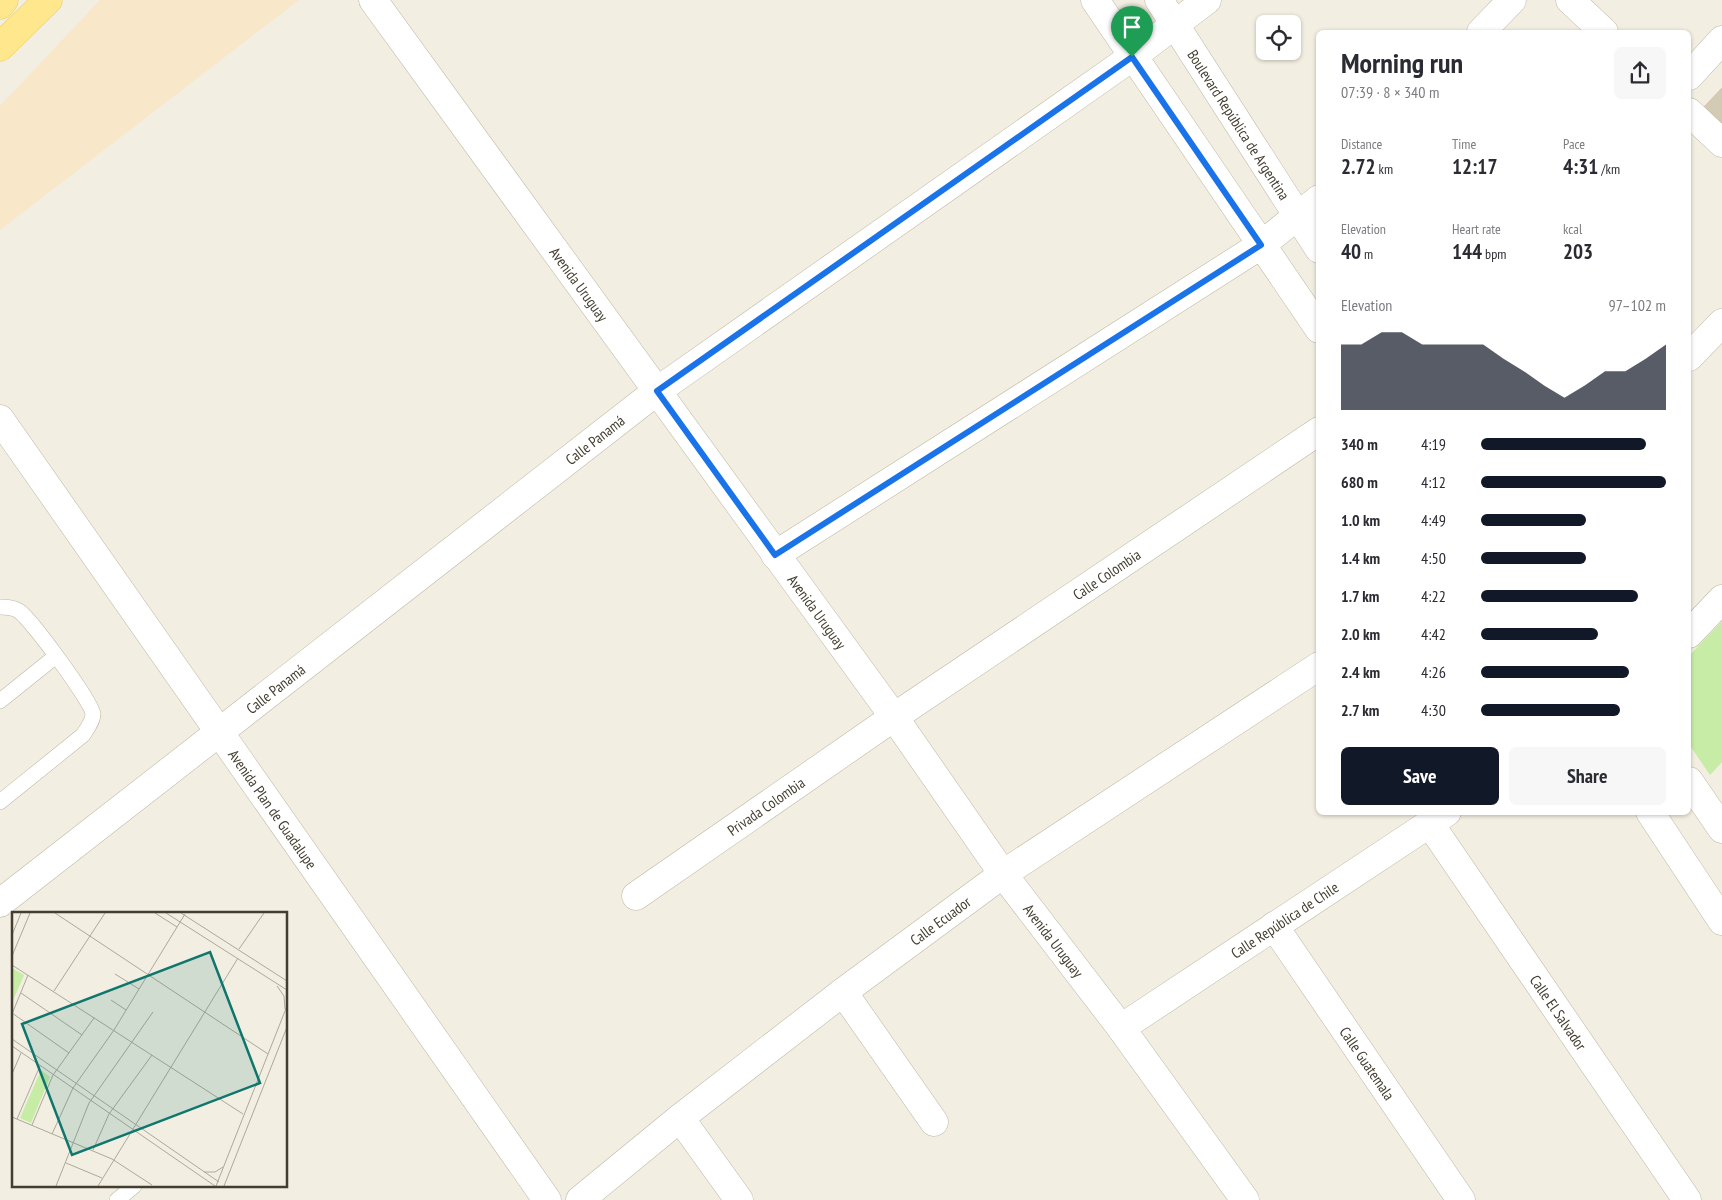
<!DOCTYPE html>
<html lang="en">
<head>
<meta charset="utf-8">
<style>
	:root { --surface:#fff; --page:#f7f7f7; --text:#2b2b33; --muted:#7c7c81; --accent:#111827 }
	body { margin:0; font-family:"PT Sans Narrow",sans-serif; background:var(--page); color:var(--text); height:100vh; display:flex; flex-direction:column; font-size:19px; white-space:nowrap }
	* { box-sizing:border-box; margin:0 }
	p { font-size:16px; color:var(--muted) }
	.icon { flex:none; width:28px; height:28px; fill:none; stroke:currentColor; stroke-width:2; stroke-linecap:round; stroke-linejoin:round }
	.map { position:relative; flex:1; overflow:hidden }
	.sheet { position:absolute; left:1316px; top:30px; width:375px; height:785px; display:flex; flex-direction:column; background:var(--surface); border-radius:8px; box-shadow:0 1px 4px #0004 }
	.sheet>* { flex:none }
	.tools { position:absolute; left:1256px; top:15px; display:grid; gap:10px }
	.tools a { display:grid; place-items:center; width:45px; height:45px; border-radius:8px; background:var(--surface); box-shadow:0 1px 4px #0004; font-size:25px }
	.pin { position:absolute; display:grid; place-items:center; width:42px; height:42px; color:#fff; margin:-51px -21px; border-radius:50% 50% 50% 0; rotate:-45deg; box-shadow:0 0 5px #0007 }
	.pin .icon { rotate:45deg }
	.round { display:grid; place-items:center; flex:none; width:52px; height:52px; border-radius:8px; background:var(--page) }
	.headline { display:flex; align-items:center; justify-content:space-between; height:85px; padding:0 25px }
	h1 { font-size:28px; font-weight:700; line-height:38px }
	.metrics { display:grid; grid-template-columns:repeat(3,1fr); gap:8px; height:85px; padding:5px 25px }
	.metrics div { display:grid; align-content:center }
	.metrics b { font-size:21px; font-weight:700 }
	.metrics small { font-size:14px; font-weight:400 }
	.metrics p { font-size:14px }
	.chart { height:140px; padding:10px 25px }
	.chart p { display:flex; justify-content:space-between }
	.chart svg { width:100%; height:90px; margin-top:5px; fill:var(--accent); opacity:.7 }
	.button { display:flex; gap:10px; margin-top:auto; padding:10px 25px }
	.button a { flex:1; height:58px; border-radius:8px; background:var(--accent); color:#fff; font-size:20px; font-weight:700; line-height:58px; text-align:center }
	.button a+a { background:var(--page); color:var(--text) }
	ul { padding:0 25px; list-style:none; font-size:16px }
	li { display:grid; grid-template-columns:80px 60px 1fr; align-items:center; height:38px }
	li i { height:12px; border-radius:6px; background:var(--accent) }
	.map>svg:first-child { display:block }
	.commercial { fill:#f8e7c8 }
	.green { fill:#c6eca5 }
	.building { fill:#d4cbb5; stroke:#d0c3a8 }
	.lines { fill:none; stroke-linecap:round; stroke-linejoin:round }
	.service-casing { stroke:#beb7a3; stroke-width:16 }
	.minor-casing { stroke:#beb7a3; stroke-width:29 }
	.primary-casing { stroke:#eecb53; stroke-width:29 }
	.service { stroke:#fff; stroke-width:15 }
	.minor { stroke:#fff; stroke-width:28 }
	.primary { stroke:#ffe78d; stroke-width:28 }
	.route-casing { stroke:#fff; stroke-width:10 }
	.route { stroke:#1a73e8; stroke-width:6 }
	.labels { text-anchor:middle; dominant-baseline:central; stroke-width:4; stroke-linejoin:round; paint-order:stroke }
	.street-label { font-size:15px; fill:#443e31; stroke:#fff }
	.inset-road { fill:none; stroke:#aca89b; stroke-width:1 }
	.view { fill:#0f766e; fill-opacity:0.15; stroke:#0f766e; stroke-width:2.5 }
	.inset-edge { fill:none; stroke:#443e31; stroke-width:2.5 }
</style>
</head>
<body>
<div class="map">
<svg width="1722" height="1200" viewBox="0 0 1722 1200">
	<rect width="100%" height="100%" fill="#f2eee1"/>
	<!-- commercial -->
	<path class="commercial" d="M 100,0 L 299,0 L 0,230 L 0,106 Z"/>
	<!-- green -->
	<path class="green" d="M 1722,621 L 1722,762 L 1710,775 L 1689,744 L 1689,656 Z"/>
	<!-- building -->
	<path class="building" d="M 1722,88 L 1722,125 L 1703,108 Z"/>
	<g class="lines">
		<defs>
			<g id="service">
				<path d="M 0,607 C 6,607 13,607 19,611 C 30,618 92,702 93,714 C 93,721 87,729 83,735 L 0,802"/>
				<path d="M 0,701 L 56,656"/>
				<path d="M 117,1200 L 134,1186"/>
			</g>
			<g id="minor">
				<path id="s1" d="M 373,0 L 894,717 L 1003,874 L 1121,1028 L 1245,1200"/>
				<path d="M 1095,0 L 1319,329"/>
				<path id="s2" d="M 1159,0 L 1319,249"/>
				<path d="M 1570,0 L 1604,32"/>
				<path d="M 1481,32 L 1512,0"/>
				<path d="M 1689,76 L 1722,40"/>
				<path d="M 1689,112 L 1722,143"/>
				<path d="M 1689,357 L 1722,323"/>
				<path id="s3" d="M 0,419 L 547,1200"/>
				<path d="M 775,555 L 1261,245 L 1319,199"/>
				<path d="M 1689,634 L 1722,599"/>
				<path d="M 1689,781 L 1722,829"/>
				<path d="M 1650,812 L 1722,921"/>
				<path id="s4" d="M 1430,824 L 1687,1200"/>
				<path id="s5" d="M 636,896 L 894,717 L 1319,431"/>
				<path id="s6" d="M 0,903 L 657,391 L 1132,57 L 1207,0"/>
				<path id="s7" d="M 1274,926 L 1461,1200"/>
				<path d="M 843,992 L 934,1122"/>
				<path id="s8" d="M 1121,1028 L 1447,812"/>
				<path d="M 680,1118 L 739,1200"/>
				<path id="s9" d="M 580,1200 L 680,1118 L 843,992 L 1003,874 L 1319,666"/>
			</g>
			<g id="primary">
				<path d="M 0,5 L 4,0"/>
				<path d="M 0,47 L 48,0"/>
			</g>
		</defs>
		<!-- service casing -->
		<use href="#service" class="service-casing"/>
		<!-- minor casing -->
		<use href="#minor" class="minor-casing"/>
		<!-- primary casing -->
		<use href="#primary" class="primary-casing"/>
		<!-- service -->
		<use href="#service" class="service"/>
		<!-- minor -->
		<use href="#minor" class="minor"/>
		<!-- primary -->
		<use href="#primary" class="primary"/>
	</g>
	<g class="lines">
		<defs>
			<path id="route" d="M 1132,57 L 1261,245 L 775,555 L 657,391 Z"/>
		</defs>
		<!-- route casing -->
		<use href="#route" class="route-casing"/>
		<!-- route -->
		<use href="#route" class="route"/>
	</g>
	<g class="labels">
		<!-- street labels -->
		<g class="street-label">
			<text stroke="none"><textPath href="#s2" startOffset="148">Boulevard República de Argentina</textPath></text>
			<text stroke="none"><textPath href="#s1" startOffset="351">Avenida Uruguay</textPath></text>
			<text stroke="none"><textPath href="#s6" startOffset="754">Calle Panamá</textPath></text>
			<text stroke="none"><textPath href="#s5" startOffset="570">Calle Colombia</textPath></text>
			<text stroke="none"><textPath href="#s1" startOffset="756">Avenida Uruguay</textPath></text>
			<text stroke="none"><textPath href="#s6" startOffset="349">Calle Panamá</textPath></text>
			<text stroke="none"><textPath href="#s5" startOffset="158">Privada Colombia</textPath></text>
			<text stroke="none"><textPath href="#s3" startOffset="476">Avenida Plan de Guadalupe</textPath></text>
			<text stroke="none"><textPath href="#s9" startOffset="456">Calle Ecuador</textPath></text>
			<text stroke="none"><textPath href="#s8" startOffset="196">Calle República de Chile</textPath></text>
			<text stroke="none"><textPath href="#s1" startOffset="1161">Avenida Uruguay</textPath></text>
			<text stroke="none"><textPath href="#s4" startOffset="228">Calle El Salvador</textPath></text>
			<text stroke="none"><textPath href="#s7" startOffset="166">Calle Guatemala</textPath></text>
		</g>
	</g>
	<!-- overview -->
	<g transform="translate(12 912)">
		<rect width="275" height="275" fill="#f2eee1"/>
		<path d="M 0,56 L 12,63 L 0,91 ZM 29,158 L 38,165 L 19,211 L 8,206 Z" fill="#c6eca5"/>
		<path class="inset-road" d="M 43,1 L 256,142M 143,1 L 165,15M 154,1 L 275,78M 169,1 L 275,69M 0,23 L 9,1M 227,37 L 252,1M 0,44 L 18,1M 0,53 L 231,202M 103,62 L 127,77M 265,74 L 272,84 L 273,97M 42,79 L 93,1M 9,81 L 70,123M 99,88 L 114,98M 0,101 L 57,141M 0,102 L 16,63M 0,127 L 207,270M 0,134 L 203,274M 0,162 L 9,141M 0,205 L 100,247 L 140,273M 5,207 L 28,154M 20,213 L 41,163 L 82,106M 40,222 L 61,176 L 102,118 L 173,2M 81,238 L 97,202 L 140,143M 54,251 L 90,266M 192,260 L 203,260 L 211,255M 44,274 L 77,191 L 141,100M 86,274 L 226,46M 204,274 L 275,94M 212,274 L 275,115"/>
		<path class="view" d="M 198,40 L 248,171 L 60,243 L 10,112 Z"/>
		<rect width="275" height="275" class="inset-edge"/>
	</g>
</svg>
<div class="tools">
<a><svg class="icon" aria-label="locate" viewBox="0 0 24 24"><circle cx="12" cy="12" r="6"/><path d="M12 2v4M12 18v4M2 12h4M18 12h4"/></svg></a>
</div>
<div class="pin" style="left:1132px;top:57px;background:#1e9e55"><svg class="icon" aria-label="arrive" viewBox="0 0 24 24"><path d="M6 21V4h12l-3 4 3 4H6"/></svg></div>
<section class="sheet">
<div class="headline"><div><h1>Morning run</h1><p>07:39 · 8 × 340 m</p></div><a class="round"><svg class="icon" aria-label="share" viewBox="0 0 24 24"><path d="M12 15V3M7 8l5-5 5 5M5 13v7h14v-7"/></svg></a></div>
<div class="metrics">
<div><p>Distance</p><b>2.72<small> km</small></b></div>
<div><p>Time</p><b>12:17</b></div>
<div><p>Pace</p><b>4:31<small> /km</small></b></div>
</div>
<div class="metrics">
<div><p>Elevation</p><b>40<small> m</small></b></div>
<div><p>Heart rate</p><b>144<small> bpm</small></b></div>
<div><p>kcal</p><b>203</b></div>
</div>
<div class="chart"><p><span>Elevation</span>97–102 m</p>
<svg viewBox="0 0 160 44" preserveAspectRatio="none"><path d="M0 44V12L10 12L20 6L30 6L40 12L50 12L60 12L70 12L80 19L90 25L100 32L110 38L120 32L130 25L140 25L150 19L160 12V44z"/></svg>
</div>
<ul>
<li><b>340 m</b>4:19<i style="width:89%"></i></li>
<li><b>680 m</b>4:12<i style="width:100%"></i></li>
<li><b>1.0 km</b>4:49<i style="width:57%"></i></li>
<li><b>1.4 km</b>4:50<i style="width:57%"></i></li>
<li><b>1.7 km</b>4:22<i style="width:85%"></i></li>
<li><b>2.0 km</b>4:42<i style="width:63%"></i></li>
<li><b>2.4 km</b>4:26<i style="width:80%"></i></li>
<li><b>2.7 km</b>4:30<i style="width:75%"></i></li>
</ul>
<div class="button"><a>Save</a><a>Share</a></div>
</section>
</div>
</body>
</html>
